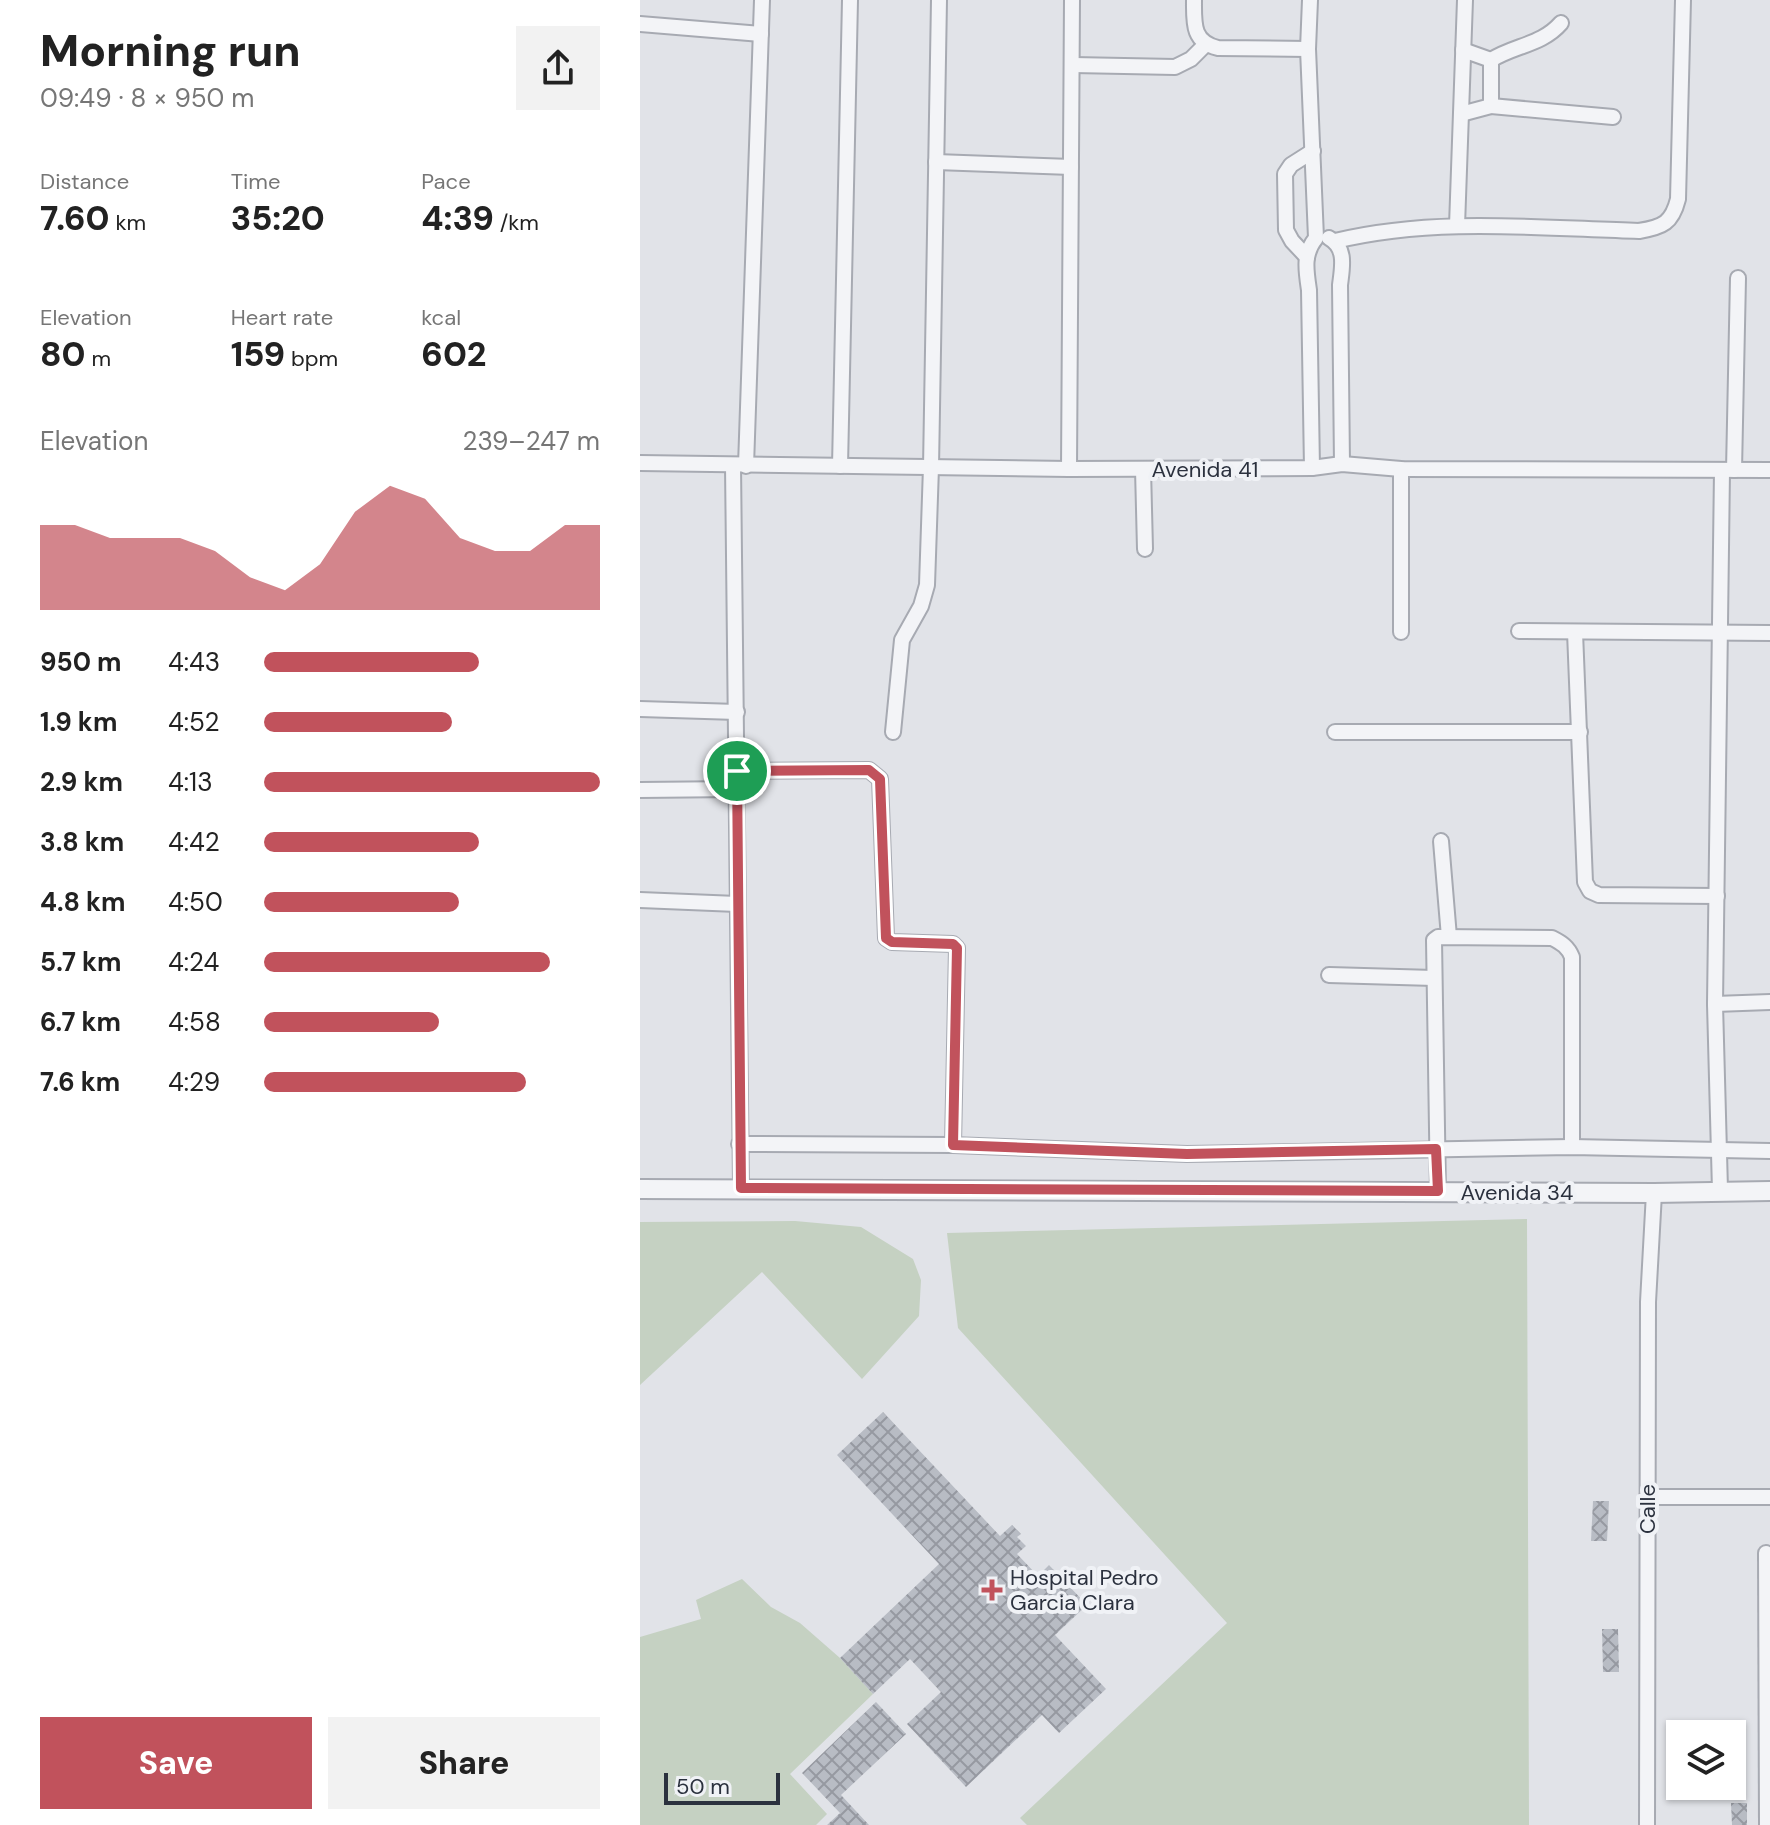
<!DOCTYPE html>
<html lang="en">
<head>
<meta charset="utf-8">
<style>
	:root { --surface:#fff; --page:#f2f2f2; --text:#222; --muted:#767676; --accent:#c1525c }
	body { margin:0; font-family:"DM Sans",sans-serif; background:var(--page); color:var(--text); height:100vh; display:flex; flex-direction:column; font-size:30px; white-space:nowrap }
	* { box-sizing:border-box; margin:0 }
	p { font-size:26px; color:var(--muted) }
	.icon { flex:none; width:44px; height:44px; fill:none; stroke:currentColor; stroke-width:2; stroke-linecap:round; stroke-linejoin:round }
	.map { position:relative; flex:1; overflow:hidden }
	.side { display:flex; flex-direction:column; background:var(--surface); width:640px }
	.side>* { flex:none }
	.fabs { position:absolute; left:1026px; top:1720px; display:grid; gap:16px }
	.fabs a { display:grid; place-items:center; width:80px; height:80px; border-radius:0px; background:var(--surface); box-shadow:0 2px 6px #0004; font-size:40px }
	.scale { position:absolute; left:24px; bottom:20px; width:116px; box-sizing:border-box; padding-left:8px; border:4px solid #2b313e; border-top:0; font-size:22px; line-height:28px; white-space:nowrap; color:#2b313e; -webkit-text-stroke:6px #f0f2f6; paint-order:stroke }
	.pin { position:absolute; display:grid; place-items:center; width:68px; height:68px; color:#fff; margin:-34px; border:4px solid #fff; border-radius:50%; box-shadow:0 2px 8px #0007 }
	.round { display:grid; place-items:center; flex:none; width:84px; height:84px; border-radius:0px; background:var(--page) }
	.overview { display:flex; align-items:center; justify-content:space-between; height:136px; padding:0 40px }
	h1 { font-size:44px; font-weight:800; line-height:60px }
	.figures { display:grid; grid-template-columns:repeat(3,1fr); gap:12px; height:136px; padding:8px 40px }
	.figures div { display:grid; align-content:center }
	.figures b { font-size:34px; font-weight:800 }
	.figures small { font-size:22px; font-weight:400 }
	.figures p { font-size:22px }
	.chart { height:224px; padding:16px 40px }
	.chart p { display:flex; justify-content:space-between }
	.chart svg { width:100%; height:144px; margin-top:8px; fill:var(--accent); opacity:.7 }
	.action { display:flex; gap:16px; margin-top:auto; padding:16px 40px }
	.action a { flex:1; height:92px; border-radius:0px; background:var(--accent); color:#fff; font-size:32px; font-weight:800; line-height:92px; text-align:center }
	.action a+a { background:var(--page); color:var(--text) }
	ul { padding:0 40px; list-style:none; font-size:26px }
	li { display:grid; grid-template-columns:128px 96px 1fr; align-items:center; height:60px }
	li i { height:20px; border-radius:10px; background:var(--accent) }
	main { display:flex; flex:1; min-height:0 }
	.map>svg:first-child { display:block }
	.grass { fill:#c5d1c2 }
	.building { fill:url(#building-cross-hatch) }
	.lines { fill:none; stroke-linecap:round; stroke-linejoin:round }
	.minor-casing { stroke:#a7aab2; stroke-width:18 }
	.tertiary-casing { stroke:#a7aab2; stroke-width:22 }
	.minor { stroke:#f3f4f7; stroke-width:14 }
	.tertiary { stroke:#f3f4f7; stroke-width:18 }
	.route-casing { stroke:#fff; stroke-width:16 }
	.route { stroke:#c1525c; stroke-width:10 }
	.poi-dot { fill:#c1525c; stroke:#f0f2f6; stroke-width:3 }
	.labels { text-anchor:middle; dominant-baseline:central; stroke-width:8; stroke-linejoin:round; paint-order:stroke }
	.street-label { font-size:22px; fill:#2b313e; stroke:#f0f2f6 }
	.poi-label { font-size:22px; fill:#2b313e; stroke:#f0f2f6; text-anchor:start }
</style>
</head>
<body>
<main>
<section class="side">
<div class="overview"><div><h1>Morning run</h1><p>09:49 · 8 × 950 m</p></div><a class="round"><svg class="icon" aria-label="share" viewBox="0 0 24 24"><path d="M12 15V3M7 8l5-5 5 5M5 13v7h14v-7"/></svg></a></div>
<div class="figures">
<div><p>Distance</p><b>7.60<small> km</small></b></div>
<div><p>Time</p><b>35:20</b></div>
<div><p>Pace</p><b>4:39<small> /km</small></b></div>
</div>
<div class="figures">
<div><p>Elevation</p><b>80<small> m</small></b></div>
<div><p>Heart rate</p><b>159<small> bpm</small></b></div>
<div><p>kcal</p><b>602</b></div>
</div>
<div class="chart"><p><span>Elevation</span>239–247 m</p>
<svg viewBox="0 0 160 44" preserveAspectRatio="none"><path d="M0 44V18L10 18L20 22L30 22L40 22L50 26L60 34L70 38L80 30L90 14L100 6L110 10L120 22L130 26L140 26L150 18L160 18V44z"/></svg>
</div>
<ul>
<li><b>950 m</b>4:43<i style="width:64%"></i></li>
<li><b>1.9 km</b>4:52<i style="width:56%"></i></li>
<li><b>2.9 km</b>4:13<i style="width:100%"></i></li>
<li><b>3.8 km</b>4:42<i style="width:64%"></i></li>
<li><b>4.8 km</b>4:50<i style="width:58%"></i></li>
<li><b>5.7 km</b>4:24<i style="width:85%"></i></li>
<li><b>6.7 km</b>4:58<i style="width:52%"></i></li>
<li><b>7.6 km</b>4:29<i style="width:78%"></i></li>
</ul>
<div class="action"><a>Save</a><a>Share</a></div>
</section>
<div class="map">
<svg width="1130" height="1825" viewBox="0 0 1130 1825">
	<defs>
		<pattern id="building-cross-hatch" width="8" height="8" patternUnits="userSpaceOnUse" patternTransform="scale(2)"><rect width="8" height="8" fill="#b8bcc4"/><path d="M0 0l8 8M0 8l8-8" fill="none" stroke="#9699a1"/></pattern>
	</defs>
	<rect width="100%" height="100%" fill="#e1e3e8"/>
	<!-- grass -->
	<g class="grass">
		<path d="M 887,1219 L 889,1825 L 387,1825 L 380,1818 L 587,1623 L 318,1328 L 307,1233 Z"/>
		<path d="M 155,1221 L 221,1227 L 273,1259 L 281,1280 L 279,1316 L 222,1379 L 122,1272 L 0,1385 L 0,1222 Z"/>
		<path d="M 102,1579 L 131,1607 L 160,1623 L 200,1658 L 233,1694 L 150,1774 L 187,1814 L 176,1825 L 0,1825 L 0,1637 L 61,1619 L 56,1600 Z"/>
	</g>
	<!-- building -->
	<g class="building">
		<path d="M 243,1412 L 360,1536 L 372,1525 L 381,1534 L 377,1537 L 386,1546 L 377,1554 L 398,1576 L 409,1565 L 447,1605 L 415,1635 L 466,1689 L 419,1733 L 402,1715 L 326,1787 L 267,1724 L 301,1692 L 270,1659 L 233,1694 L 200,1658 L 299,1564 L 197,1455 Z"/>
		<path d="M 953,1501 L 969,1501 L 967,1541 L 951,1541 Z"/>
		<path d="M 962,1629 L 978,1629 L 979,1672 L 963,1672 Z"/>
		<path d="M 236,1702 L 266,1734 L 201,1795 L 229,1825 L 187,1825 L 200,1813 L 162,1773 Z"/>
		<path d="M 1091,1803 L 1107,1803 L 1107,1825 L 1092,1825 Z"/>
	</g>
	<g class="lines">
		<defs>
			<g id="minor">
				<path d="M 554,0 C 554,23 552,42 578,48 L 668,49"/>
				<path d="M 670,0 L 668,49 L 676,238 C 663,254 666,270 669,290 L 672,468"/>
				<path d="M 0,24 L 121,34"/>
				<path d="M 851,60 C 875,45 902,45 921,23"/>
				<path d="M 433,65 L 535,67 L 551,59 L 565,45"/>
				<path d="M 851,106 L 973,117"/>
				<path d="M 821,114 L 851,106 L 851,60 L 823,50"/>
				<path d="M 296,162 L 431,167"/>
				<path d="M 817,226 L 825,0"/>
				<path d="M 689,238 C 707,248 702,268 700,285 L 702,464"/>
				<path d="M 695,241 C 794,217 899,228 999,231 C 1023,227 1032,223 1038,199 L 1043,0"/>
				<path d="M 667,257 L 652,241 L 646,230 L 645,174 L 651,165 L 673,151"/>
				<path d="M 0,463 L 429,469 L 672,468 L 702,464 L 761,469 L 1130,470"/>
				<path d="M 93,465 L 101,1188"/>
				<path d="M 106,466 L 122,0"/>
				<path d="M 200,466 L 210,0"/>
				<path d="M 429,469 L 432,0"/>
				<path d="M 503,469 L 505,549"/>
				<path d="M 1094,470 L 1098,278"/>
				<path d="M 879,631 L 1130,633"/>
				<path d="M 761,632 L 761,469"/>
				<path d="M 935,632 L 945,882 L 950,891 L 959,895 L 1077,896"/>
				<path d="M 0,709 L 97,712"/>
				<path d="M 253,732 L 262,640 L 281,606 L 287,585 L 291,467 L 299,0"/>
				<path d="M 695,732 L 940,732"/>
				<path d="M 97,771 L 229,770 L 240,779 L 246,938 L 252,942 L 313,944 L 317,948 L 313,1145"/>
				<path d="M 0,790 L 97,789"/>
				<path d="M 801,841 L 809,937"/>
				<path d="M 0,900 L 97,904"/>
				<path d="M 689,975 L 794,978"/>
				<path d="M 1075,1004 L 1082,471"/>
				<path d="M 99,1144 L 313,1145 L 547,1154 L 932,1147 L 1130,1151"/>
				<path d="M 1080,1190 L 1075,1004 L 1130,1002"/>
				<path d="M 798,1191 L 794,940 L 798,937 L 912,938 C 922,943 928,947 932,957 L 932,1147"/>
				<path d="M 1007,1497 L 1130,1497"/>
				<path d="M 1126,1553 L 1127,1825"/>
				<path d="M 1007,1825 L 1008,1302 L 1014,1193"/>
			</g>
			<path id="tertiary" d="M 0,1189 L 1014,1193 L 1130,1191"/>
		</defs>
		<!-- minor casing -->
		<use href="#minor" class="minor-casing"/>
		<!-- tertiary casing -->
		<use href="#tertiary" class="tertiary-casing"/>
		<!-- minor -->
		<use href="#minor" class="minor"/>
		<!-- tertiary -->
		<use href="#tertiary" class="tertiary"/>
	</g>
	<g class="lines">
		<defs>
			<path id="route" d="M 229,770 L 240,779 L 246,938 L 252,942 L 313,944 L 317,948 L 313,1145 L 547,1154 L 796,1149 L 798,1191 L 101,1188 L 97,771 Z"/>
		</defs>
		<!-- route casing -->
		<use href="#route" class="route-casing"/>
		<!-- route -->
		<use href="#route" class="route"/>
	</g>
	<!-- markers -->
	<path class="poi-dot" d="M348 1578h8v8h8v8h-8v8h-8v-8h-8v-8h8z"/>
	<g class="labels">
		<!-- street labels -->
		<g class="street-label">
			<text x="565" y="469">Avenida 41</text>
			<text x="877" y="1192">Avenida 34</text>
			<text transform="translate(1007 1509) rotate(-90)">Calle</text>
		</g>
		<!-- poi labels -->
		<g class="poi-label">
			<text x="370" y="1577">Hospital Pedro<tspan x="370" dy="25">Garcia Clara</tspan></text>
		</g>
	</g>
</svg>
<div class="fabs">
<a><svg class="icon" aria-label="layers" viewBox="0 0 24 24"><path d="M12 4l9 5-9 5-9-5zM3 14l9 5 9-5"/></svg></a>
</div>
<div class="scale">50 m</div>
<div class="pin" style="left:97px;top:771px;background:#1e9e55"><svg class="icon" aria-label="arrive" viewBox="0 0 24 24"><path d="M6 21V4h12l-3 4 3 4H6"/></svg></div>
</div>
</main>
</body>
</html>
